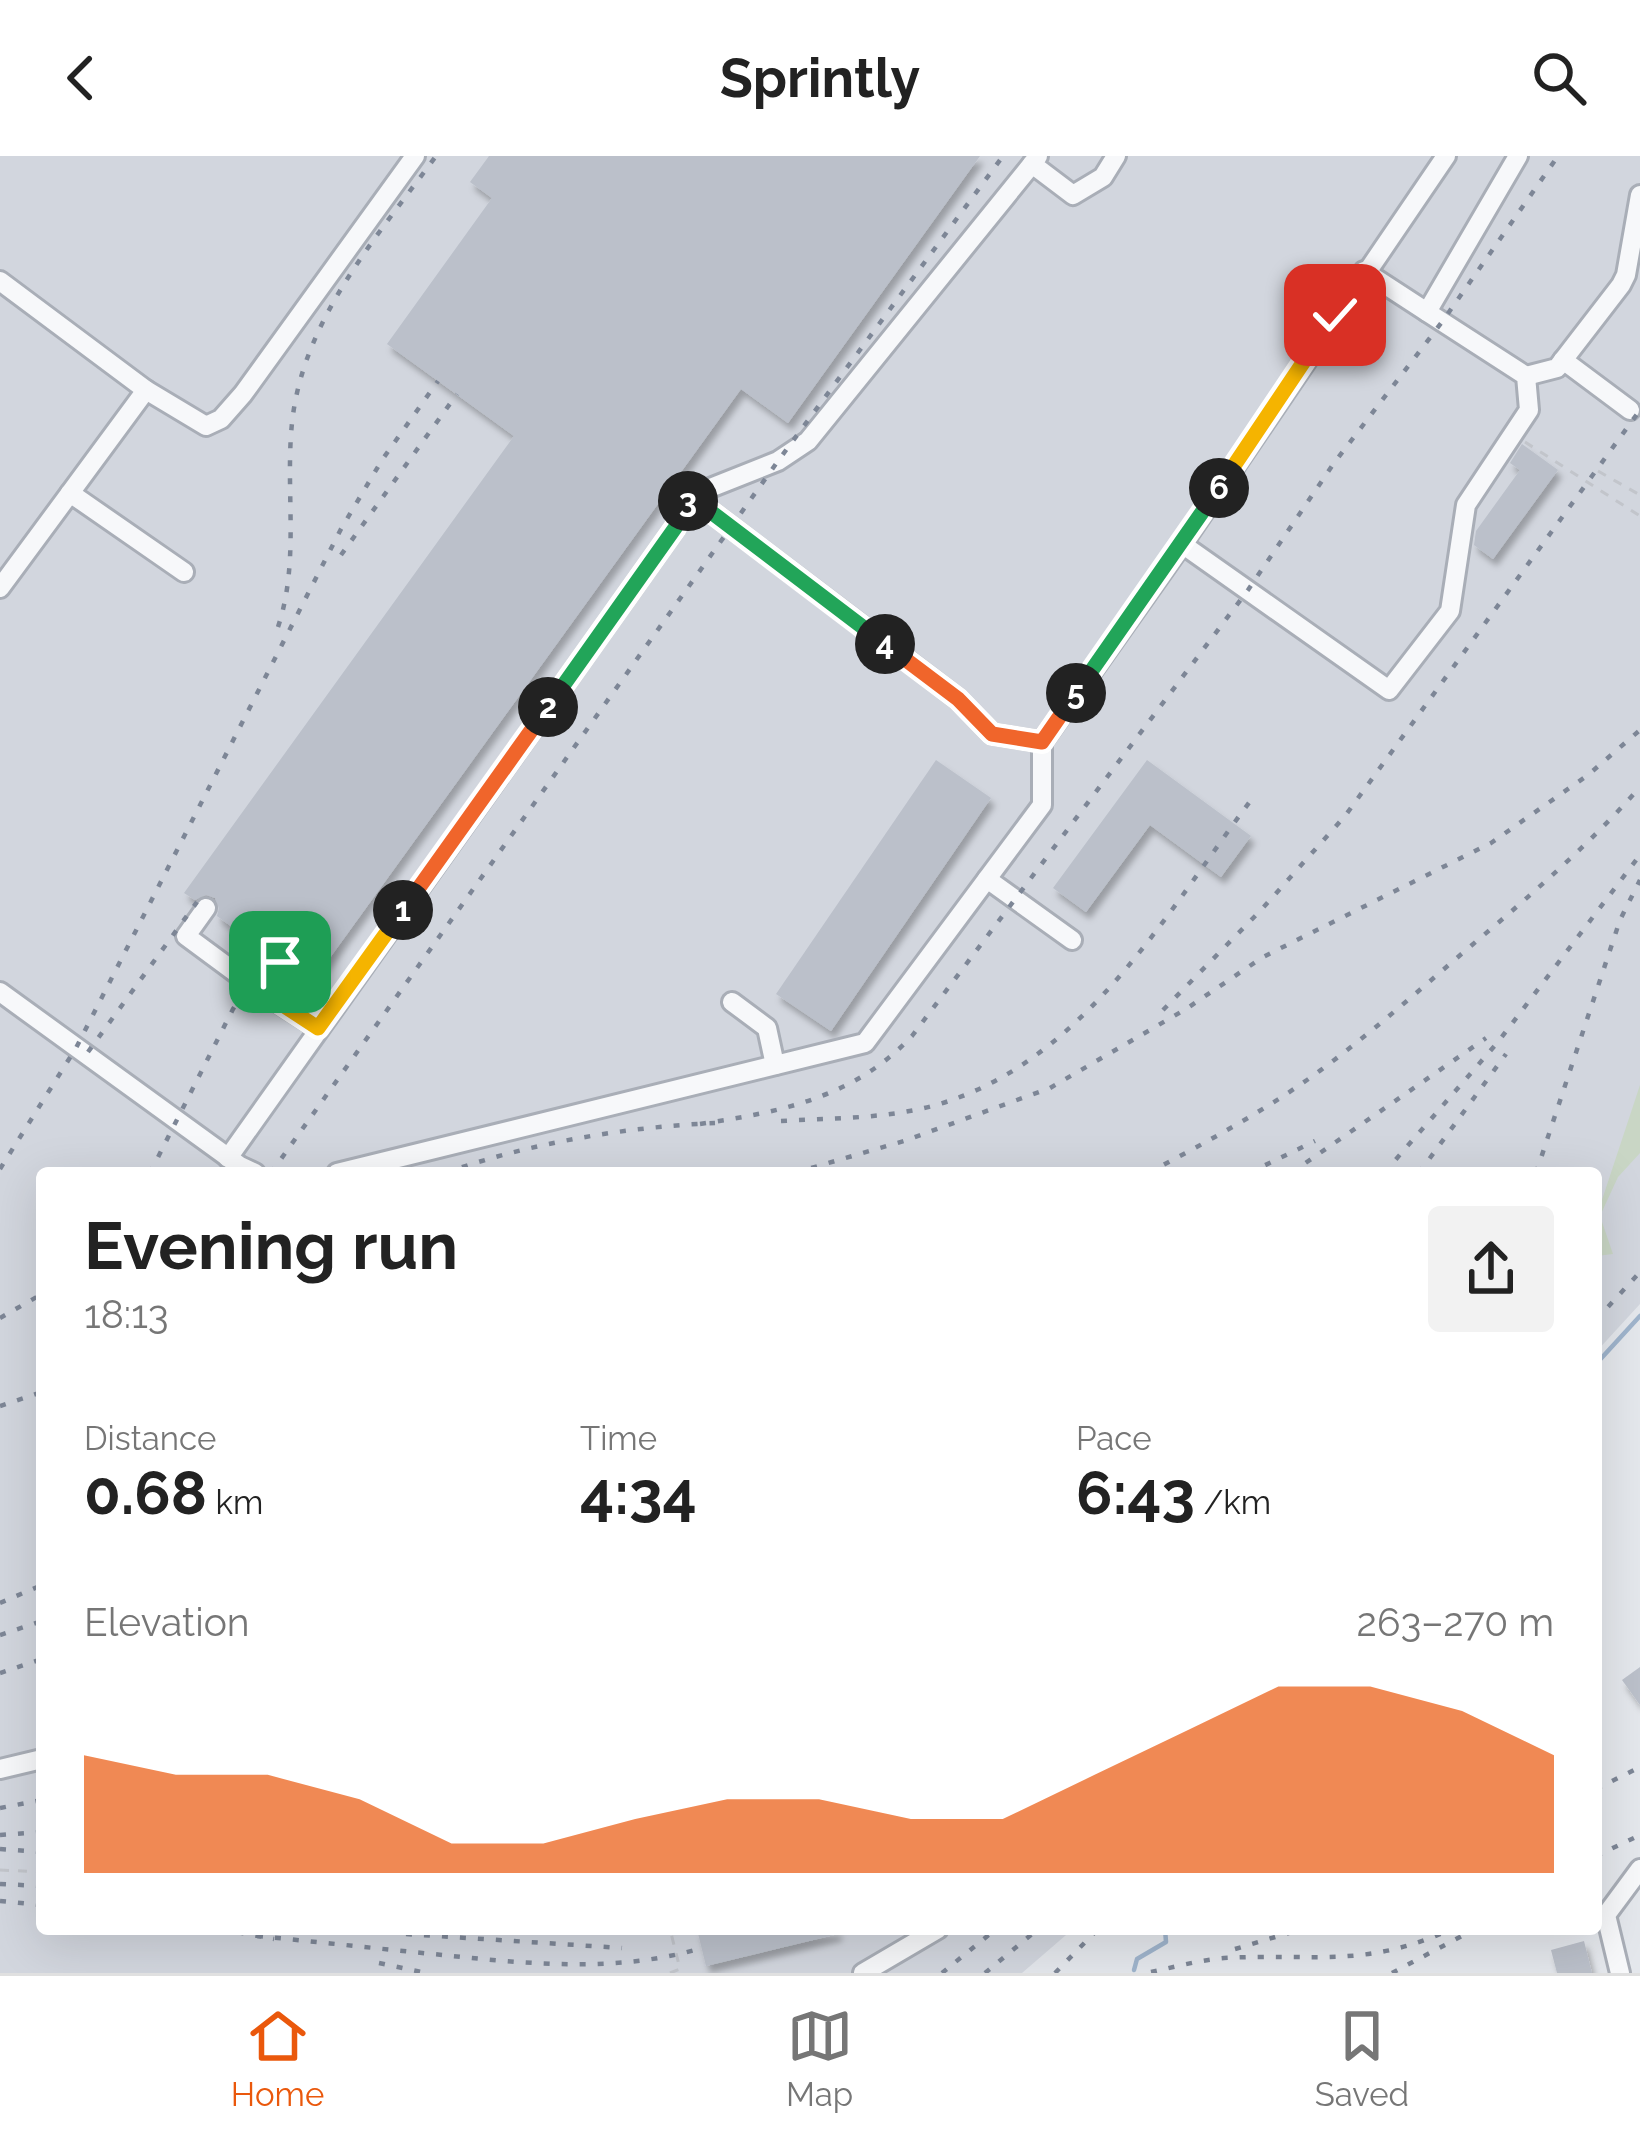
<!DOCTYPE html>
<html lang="en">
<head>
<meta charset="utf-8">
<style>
	:root { --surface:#fff; --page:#f2f2f2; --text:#222; --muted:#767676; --line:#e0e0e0; --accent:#ea580c }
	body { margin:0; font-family:Raleway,sans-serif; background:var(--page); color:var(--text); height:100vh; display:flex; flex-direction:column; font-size:45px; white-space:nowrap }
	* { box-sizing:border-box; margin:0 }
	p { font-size:39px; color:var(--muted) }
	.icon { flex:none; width:66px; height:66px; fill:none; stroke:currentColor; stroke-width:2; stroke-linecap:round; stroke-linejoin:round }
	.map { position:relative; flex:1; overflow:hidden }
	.panel { position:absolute; left:36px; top:1011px; width:1566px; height:768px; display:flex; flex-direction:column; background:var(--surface); border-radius:12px; box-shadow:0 12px 48px #0002 }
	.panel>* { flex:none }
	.pin { position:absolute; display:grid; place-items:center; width:102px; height:102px; color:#fff; margin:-51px; border-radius:24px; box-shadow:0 6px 18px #0006 }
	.km { position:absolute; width:60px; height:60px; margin:-30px; border-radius:50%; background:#222; color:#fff; font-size:33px; line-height:60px; text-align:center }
	.round { display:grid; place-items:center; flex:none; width:126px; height:126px; border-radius:12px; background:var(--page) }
	.overview { display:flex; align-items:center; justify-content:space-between; height:204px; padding:0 48px }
	h1 { font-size:66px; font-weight:700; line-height:90px }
	.stats { display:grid; grid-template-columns:repeat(3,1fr); gap:18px; height:204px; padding:12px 48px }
	.stats div { display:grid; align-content:center }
	.stats b { font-size:60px; font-weight:700 }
	.stats small { font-size:33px; font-weight:400 }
	.stats p { font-size:33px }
	.chart { height:336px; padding:24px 48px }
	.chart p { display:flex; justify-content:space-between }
	.chart svg { width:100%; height:216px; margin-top:12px; fill:var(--accent); opacity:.7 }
	header { display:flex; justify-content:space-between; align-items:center; height:156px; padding:0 48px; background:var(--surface); font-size:54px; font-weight:700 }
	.dock { display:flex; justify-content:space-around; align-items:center; height:168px; border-top:3px solid var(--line); background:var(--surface); font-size:33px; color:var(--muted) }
	.dock a { display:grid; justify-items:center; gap:6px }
	.dock .on { color:var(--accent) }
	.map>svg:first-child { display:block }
	.built { fill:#d2d6de }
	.green { fill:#c9d6c5 }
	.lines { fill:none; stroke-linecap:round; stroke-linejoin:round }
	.stream { stroke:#9fb4cc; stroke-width:4.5 }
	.building { fill:#bbc0ca; filter:url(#shadow) }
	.minor-casing { stroke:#a9aeb7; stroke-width:24 }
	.path { stroke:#c2c5cb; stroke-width:3; stroke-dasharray:9 9; stroke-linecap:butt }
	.minor { stroke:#f7f8fa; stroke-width:18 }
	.rail { stroke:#7d8696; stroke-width:4.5; stroke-dasharray:6 12; stroke-linecap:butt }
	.split-1-casing { stroke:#fff; stroke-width:24 }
	.split-2-casing { stroke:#fff; stroke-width:24 }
	.split-3-casing { stroke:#fff; stroke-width:24 }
	.split-4-casing { stroke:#fff; stroke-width:24 }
	.split-5-casing { stroke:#fff; stroke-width:24 }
	.split-6-casing { stroke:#fff; stroke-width:24 }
	.split-7-casing { stroke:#fff; stroke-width:24 }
	.split-1 { stroke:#f5b400; stroke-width:15 }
	.split-2 { stroke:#f0652b; stroke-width:15 }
	.split-3 { stroke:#22a559; stroke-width:15 }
	.split-4 { stroke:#22a559; stroke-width:15 }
	.split-5 { stroke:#f0652b; stroke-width:15 }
	.split-6 { stroke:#22a559; stroke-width:15 }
	.split-7 { stroke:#f5b400; stroke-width:15 }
</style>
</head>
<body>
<header><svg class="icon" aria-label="back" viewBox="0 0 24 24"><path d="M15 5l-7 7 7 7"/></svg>Sprintly<svg class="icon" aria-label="search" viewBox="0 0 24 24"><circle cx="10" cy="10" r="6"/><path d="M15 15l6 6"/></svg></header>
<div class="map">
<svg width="1640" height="1817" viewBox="0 0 1640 1817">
	<defs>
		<filter id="shadow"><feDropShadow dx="4" dy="7" stdDeviation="3" flood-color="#0004"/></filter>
	</defs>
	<rect width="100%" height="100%" fill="#e4e7ec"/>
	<!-- built -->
	<path class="built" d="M 0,0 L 1640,0 L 1640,1148 L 1596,1196 L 1596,1017 L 42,1017 L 42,1773 L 1073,1773 L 1022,1817 L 0,1817 Z"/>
	<!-- green -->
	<path class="green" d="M 1640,929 L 1640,997 L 1618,1021 L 1600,1060 L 1613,1098 L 1596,1100 L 1596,1062 Z"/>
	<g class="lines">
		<!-- stream -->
		<g class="stream">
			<path d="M 1596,1208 L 1640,1160"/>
			<path d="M 1134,1814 L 1137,1803 L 1166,1786 L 1165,1773"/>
		</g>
	</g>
	<!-- building -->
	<g class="building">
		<path d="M 489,0 L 980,0 L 788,267 L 741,233 L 311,828 L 291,814 L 293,802 L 287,795 L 276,793 L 269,798 L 217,760 L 219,752 L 215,742 L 206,739 L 195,744 L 184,737 L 514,280 L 387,188 L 492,42 L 470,26 Z"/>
		<path d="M 1522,288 L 1558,314 L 1493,403 L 1474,389 L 1476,375 L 1520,314 L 1510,307 Z"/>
		<path d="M 936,604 L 991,642 L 831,875 L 776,838 Z"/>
		<path d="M 1147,604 L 1251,680 L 1221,721 L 1150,669 L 1086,756 L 1053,732 Z"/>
		<path d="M 1640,1511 L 1640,1549 L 1622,1524 Z"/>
		<path d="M 697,1773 L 838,1773 L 838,1778 L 706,1810 Z"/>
		<path d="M 1584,1785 L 1592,1817 L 1557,1817 L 1551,1794 Z"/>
	</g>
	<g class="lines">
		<defs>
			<g id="minor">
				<path d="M 1038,0 L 1032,8 L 1073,39 L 1103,21 L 1116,0"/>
				<path d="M 1364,115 L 1427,156"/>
				<path d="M 0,125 L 146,234 L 206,270 L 221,263 L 243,238 L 415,0"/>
				<path d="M 1563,204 L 1630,254"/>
				<path d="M 1526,220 L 1557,212 L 1621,129 L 1626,119 L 1640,39"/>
				<path d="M 70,337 L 184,416"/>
				<path d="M 690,340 L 958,543 L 992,578 L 1042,586"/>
				<path d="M 1182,388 L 1389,534 L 1450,455 L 1466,349 L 1529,254 L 1526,220 L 1427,156 L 1518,0"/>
				<path d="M 0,432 L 146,234"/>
				<path d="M 987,723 L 1072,784"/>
				<path d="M 206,752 L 186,780 L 259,834"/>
				<path d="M 280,806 L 259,834 L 318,872"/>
				<path d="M 0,836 L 240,1010 L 255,1017"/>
				<path d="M 732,846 L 767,872 L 775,909"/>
				<path d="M 228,1002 L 675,372 L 690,340 L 778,305 L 808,285 L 1032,8"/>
				<path d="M 337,1017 L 865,887 L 1042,649 L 1042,586 L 1182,388 L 1446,0"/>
				<path d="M 0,1613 L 42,1603"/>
				<path d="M 863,1817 L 938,1773"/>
				<path d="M 1620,1817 L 1606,1759 L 1640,1713"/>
			</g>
		</defs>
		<!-- minor casing -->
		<use href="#minor" class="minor-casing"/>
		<!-- path -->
		<g class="path">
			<path d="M 1525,286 L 1640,360"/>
			<path d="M 1598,315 L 1640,339"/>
			<path d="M 0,1714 L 42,1716"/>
			<path d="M 670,1817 L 680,1813 L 670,1773"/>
		</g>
		<!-- minor -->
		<use href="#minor" class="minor"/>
		<!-- rail -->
		<g class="rail">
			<path d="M 341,399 L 457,238"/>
			<path d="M 278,471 C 300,405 285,335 292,267 C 303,163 377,81 436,0"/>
			<path d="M 1163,854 L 1262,753 L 1345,660 L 1640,254"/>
			<path d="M 88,896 L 197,746"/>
			<path d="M 781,965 C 833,962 885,963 936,949 C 1083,907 1165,759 1251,644"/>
			<path d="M 700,968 C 780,956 854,942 912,880 L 1248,434 L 1334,307 L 1442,166 L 1558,0"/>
			<path d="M 0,1013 L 76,892 L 341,373 L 382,304 L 438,225"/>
			<path d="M 150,1017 L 233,853 L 270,798"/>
			<path d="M 271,1017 L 778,305 L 1003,0"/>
			<path d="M 445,1017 C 529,987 626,971 715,967"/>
			<path d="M 794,1017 L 904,985 L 1050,932 L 1186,853 L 1263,801 L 1491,687 L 1588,619 L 1640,574"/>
			<path d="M 1148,1017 C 1203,988 1257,959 1307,924 C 1365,883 1418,835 1472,789 C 1531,739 1589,689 1640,631"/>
			<path d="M 1249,1017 L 1315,985"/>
			<path d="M 1291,1017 L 1486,882"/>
			<path d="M 1384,1017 L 1498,886 L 1640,699"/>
			<path d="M 1419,1017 L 1506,898"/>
			<path d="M 1536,1017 L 1620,764 L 1640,724"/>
			<path d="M 0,1162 L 42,1138"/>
			<path d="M 1596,1164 L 1640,1116"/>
			<path d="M 0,1250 L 42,1236"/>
			<path d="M 0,1447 L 42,1429"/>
			<path d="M 0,1479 L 42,1465"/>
			<path d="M 0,1517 L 42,1503"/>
			<path d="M 1596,1633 L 1640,1611"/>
			<path d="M 0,1652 L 42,1644"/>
			<path d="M 0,1679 L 42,1676"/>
			<path d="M 0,1693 L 42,1696"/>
			<path d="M 1596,1700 L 1640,1679"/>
			<path d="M 0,1728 L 42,1730"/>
			<path d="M 0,1745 L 42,1749"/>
			<path d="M 220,1773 L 274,1783"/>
			<path d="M 406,1778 L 622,1792"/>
			<path d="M 257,1780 C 319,1786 381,1793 443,1799 C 529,1808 618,1817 702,1792"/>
			<path d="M 1235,1793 L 1302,1773"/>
			<path d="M 379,1807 L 426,1817"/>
			<path d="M 1151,1816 C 1175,1811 1200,1804 1224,1802 C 1314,1797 1364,1813 1452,1773"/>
			<path d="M 942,1817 L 996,1773"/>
			<path d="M 985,1817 L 1038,1773"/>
			<path d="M 1055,1817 L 1098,1773"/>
			<path d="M 1392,1817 L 1475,1773"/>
		</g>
	</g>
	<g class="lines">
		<defs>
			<path id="split-1" d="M 280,806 L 260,834 L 318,872 L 403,754"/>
			<path id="split-2" d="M 403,754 L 548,551"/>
			<path id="split-3" d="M 548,551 L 675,372 L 688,345"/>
			<path id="split-4" d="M 688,345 L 690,340 L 885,488"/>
			<path id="split-5" d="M 885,488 L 958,543 L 992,578 L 1042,586 L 1076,537"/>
			<path id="split-6" d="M 1076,537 L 1219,332"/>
			<path id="split-7" d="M 1219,332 L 1335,159"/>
		</defs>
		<!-- split-1 casing -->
		<use href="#split-1" class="split-1-casing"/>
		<!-- split-2 casing -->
		<use href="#split-2" class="split-2-casing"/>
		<!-- split-3 casing -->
		<use href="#split-3" class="split-3-casing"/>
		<!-- split-4 casing -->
		<use href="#split-4" class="split-4-casing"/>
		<!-- split-5 casing -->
		<use href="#split-5" class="split-5-casing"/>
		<!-- split-6 casing -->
		<use href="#split-6" class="split-6-casing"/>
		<!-- split-7 casing -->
		<use href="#split-7" class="split-7-casing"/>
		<!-- split-1 -->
		<use href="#split-1" class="split-1"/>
		<!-- split-2 -->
		<use href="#split-2" class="split-2"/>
		<!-- split-3 -->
		<use href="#split-3" class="split-3"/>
		<!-- split-4 -->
		<use href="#split-4" class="split-4"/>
		<!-- split-5 -->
		<use href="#split-5" class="split-5"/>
		<!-- split-6 -->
		<use href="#split-6" class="split-6"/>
		<!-- split-7 -->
		<use href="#split-7" class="split-7"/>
	</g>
</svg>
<div class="pin" style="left:280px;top:806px;background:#1e9e55"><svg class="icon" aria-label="arrive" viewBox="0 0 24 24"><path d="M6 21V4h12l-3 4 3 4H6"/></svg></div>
<div class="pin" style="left:1335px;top:159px;background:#d93025"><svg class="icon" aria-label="check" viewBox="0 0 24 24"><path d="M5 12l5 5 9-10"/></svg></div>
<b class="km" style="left:403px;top:754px">1</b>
<b class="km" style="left:548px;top:551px">2</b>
<b class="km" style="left:688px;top:345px">3</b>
<b class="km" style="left:885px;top:488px">4</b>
<b class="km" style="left:1076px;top:537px">5</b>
<b class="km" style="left:1219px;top:332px">6</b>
<section class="panel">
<div class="overview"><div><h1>Evening run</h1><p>18:13</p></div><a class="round"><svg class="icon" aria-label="share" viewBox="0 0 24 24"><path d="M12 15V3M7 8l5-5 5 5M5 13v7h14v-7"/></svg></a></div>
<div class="stats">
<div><p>Distance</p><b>0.68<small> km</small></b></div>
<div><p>Time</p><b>4:34</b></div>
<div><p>Pace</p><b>6:43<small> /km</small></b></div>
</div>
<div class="chart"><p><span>Elevation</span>263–270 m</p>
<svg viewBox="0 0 160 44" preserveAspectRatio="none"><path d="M0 44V20L10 24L20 24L30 29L40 38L50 38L60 33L70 29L80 29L90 33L100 33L110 24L120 15L130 6L140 6L150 11L160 20V44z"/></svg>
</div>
</section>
</div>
<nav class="dock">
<a class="on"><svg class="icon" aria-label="home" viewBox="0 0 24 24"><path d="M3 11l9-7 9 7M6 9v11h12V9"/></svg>Home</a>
<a><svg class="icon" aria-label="map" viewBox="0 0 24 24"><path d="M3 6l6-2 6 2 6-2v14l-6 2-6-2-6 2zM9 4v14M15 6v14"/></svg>Map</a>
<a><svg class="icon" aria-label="saved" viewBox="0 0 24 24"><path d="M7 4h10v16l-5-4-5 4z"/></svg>Saved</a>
</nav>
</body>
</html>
